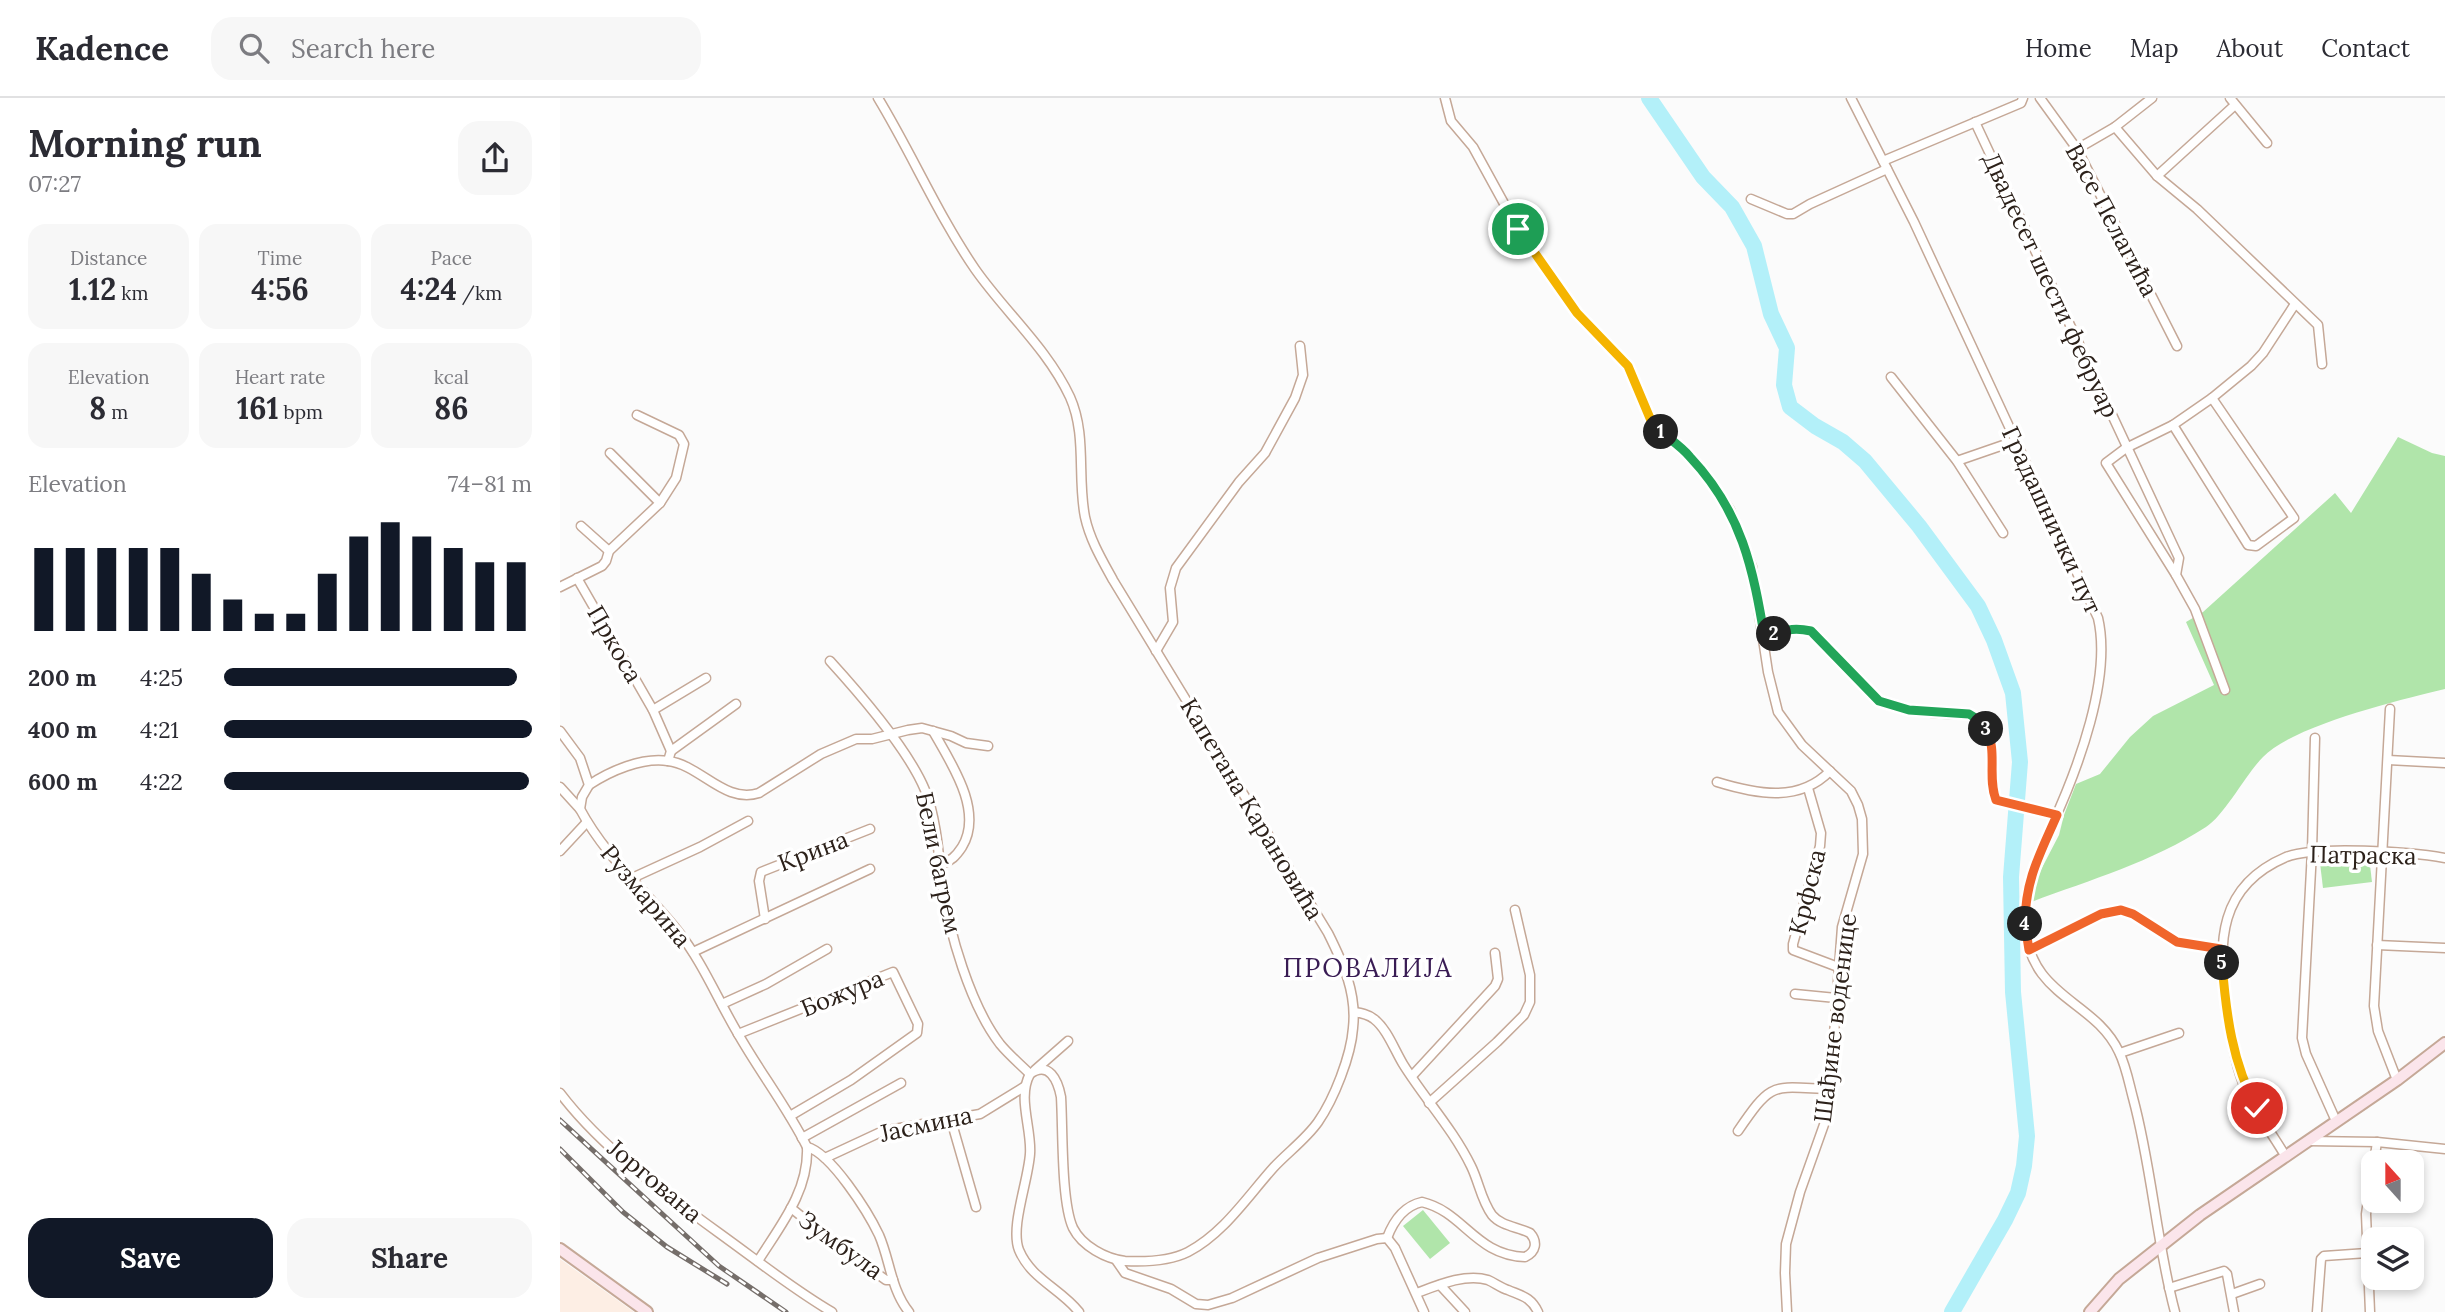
<!DOCTYPE html>
<html lang="en">
<head>
<meta charset="utf-8">
<style>
	:root { --surface:#fff; --page:#f7f7f7; --text:#2b2b33; --muted:#7c7c81; --line:#e1e1e2; --accent:#111827 }
	body { margin:0; font-family:Lora,serif; background:var(--page); color:var(--text); height:100vh; display:flex; flex-direction:column; font-size:26px; white-space:nowrap }
	* { box-sizing:border-box; margin:0 }
	p { font-size:23px; color:var(--muted) }
	.icon { flex:none; width:38px; height:38px; fill:none; stroke:currentColor; stroke-width:2; stroke-linecap:round; stroke-linejoin:round }
	.map { position:relative; flex:1; overflow:hidden }
	.details { display:flex; flex-direction:column; background:var(--surface); width:560px }
	.details>* { flex:none }
	.needle { width:46px; rotate:339deg }
	.tools { position:absolute; left:1801px; top:1052px; display:grid; gap:14px }
	.tools a { display:grid; place-items:center; width:63px; height:63px; border-radius:14px; background:var(--surface); box-shadow:0 4px 10px #0003; font-size:35px }
	.pin { position:absolute; display:grid; place-items:center; width:60px; height:60px; color:#fff; margin:-30px; border:4px solid #fff; border-radius:50%; box-shadow:0 2px 7px #0007 }
	.km { position:absolute; width:35px; height:35px; margin:-18px; border-radius:50%; background:#222; color:#fff; font-size:19px; line-height:35px; text-align:center }
	.round { display:grid; place-items:center; flex:none; width:74px; height:74px; border-radius:21px; background:var(--page) }
	.summary { display:flex; align-items:center; justify-content:space-between; height:119px; padding:0 28px }
	h1 { font-size:38px; font-weight:700; line-height:52px }
	.stats { display:grid; grid-template-columns:repeat(3,1fr); gap:10px; height:119px; padding:7px 28px }
	.stats div { display:grid; align-content:center; border-radius:18px; background:var(--page); text-align:center }
	.stats b { font-size:30px; font-weight:700 }
	.stats small { font-size:19px; font-weight:400 }
	.stats p { font-size:19px }
	.chart { height:196px; padding:14px 28px }
	.chart p { display:flex; justify-content:space-between }
	.chart svg { width:100%; height:126px; margin-top:7px; stroke:var(--accent); stroke-width:6 }
	.action { display:flex; gap:14px; margin-top:auto; padding:14px 28px }
	.action a { flex:1; height:80px; border-radius:21px; background:var(--accent); color:#fff; font-size:28px; font-weight:700; line-height:80px; text-align:center }
	.action a+a { background:var(--page); color:var(--text) }
	ul { padding:0 28px; list-style:none; font-size:23px }
	li { display:grid; grid-template-columns:112px 84px 1fr; align-items:center; height:52px }
	li i { height:18px; border-radius:9px; background:var(--accent) }
	header { display:flex; align-items:center; gap:42px; box-sizing:border-box; height:98px; padding:0 35px; background:var(--surface); border-bottom:2px solid var(--line) }
	header strong { font-size:33px }
	nav { display:flex; gap:38px; margin-inline-start:auto; font-size:24px }
	.search { width:490px; height:63px; background:var(--page); display:flex; align-items:center; gap:18px; box-sizing:border-box; padding:0 24px; border-radius:21px; color:var(--muted); font-size:26px }
	main { display:flex; flex:1; min-height:0 }
	.map>svg:first-child { display:block }
	.built { fill:#fdeee4 }
	.green { fill:#b0e5aa }
	.lines { fill:none; stroke-linecap:round; stroke-linejoin:round }
	.river { stroke:#b3f0f9; stroke-width:16 }
	.street-casing { stroke:#c5a897; stroke-width:11 }
	.secondary-casing { stroke:#c5a897; stroke-width:14 }
	.street { stroke:#fff; stroke-width:8 }
	.secondary { stroke:#fbe5eb; stroke-width:10 }
	.rail-casing { stroke:#756e6a; stroke-width:5 }
	.rail { stroke:#fff; stroke-width:2.5; stroke-dasharray:8; stroke-linecap:butt }
	.split-1-casing { stroke:#fff; stroke-width:14 }
	.split-2-casing { stroke:#fff; stroke-width:14 }
	.split-3-casing { stroke:#fff; stroke-width:14 }
	.split-4-casing { stroke:#fff; stroke-width:14 }
	.split-5-casing { stroke:#fff; stroke-width:14 }
	.split-6-casing { stroke:#fff; stroke-width:14 }
	.split-1 { stroke:#f5b400; stroke-width:9 }
	.split-2 { stroke:#22a559; stroke-width:9 }
	.split-3 { stroke:#22a559; stroke-width:9 }
	.split-4 { stroke:#f0652b; stroke-width:9 }
	.split-5 { stroke:#f0652b; stroke-width:9 }
	.split-6 { stroke:#f5b400; stroke-width:9 }
	.labels { text-anchor:middle; dominant-baseline:central; stroke-width:7; stroke-linejoin:round; paint-order:stroke }
	.street-label { font-size:24px; fill:#2c211a; stroke:#fff }
	.neighbourhood-label { font-size:26px; letter-spacing:2px; fill:#391c54; stroke:#fff }
</style>
</head>
<body>
<header>
<strong>Kadence</strong>
<div class="search"><svg class="icon" aria-label="search" viewBox="0 0 24 24"><circle cx="10" cy="10" r="6"/><path d="M15 15l6 6"/></svg>Search here</div>
<nav><a>Home</a><a>Map</a><a>About</a><a>Contact</a></nav>
</header>
<main>
<section class="details">
<div class="summary"><div><h1>Morning run</h1><p>07:27</p></div><a class="round"><svg class="icon" aria-label="share" viewBox="0 0 24 24"><path d="M12 15V3M7 8l5-5 5 5M5 13v7h14v-7"/></svg></a></div>
<div class="stats">
<div><p>Distance</p><b>1.12<small> km</small></b></div>
<div><p>Time</p><b>4:56</b></div>
<div><p>Pace</p><b>4:24<small> /km</small></b></div>
</div>
<div class="stats">
<div><p>Elevation</p><b>8<small> m</small></b></div>
<div><p>Heart rate</p><b>161<small> bpm</small></b></div>
<div><p>kcal</p><b>86</b></div>
</div>
<div class="chart"><p><span>Elevation</span>74–81 m</p>
<svg viewBox="0 0 160 44" preserveAspectRatio="none"><path d="M5 44V15M15 44V15M25 44V15M35 44V15M45 44V15M55 44V24M65 44V33M75 44V38M85 44V38M95 44V24M105 44V11M115 44V6M125 44V11M135 44V15M145 44V20M155 44V20"/></svg>
</div>
<ul>
<li><b>200 m</b>4:25<i style="width:95%"></i></li>
<li><b>400 m</b>4:21<i style="width:100%"></i></li>
<li><b>600 m</b>4:22<i style="width:99%"></i></li>
</ul>
<div class="action"><a>Save</a><a>Share</a></div>
</section>
<div class="map">
<svg width="1885" height="1214" viewBox="0 0 1885 1214">
	<rect width="100%" height="100%" fill="#fbfbfb"/>
	<!-- built -->
	<path class="built" d="M 0,1161 L 74,1214 L 0,1214 Z"/>
	<!-- green -->
	<g class="green">
		<path d="M 1838,339 L 1872,355 L 1885,358 L 1885,591 C 1840,602 1734,627 1703,659 C 1686,676 1664,718 1646,729 C 1592,764 1530,782 1471,804 L 1472,789 L 1499,737 L 1504,717 L 1516,686 L 1540,676 L 1570,639 L 1593,618 L 1654,587 L 1626,524 L 1643,514 L 1775,395 L 1791,415 Z"/>
		<path d="M 1809,759 L 1812,784 L 1763,790 L 1760,765 Z"/>
		<path d="M 863,1112 L 890,1145 L 870,1161 L 843,1128 Z"/>
	</g>
	<g class="lines">
		<!-- river -->
		<path class="river" d="M 1089,0 L 1143,79 L 1172,109 L 1194,148 L 1211,216 L 1227,250 L 1224,287 L 1230,309 L 1255,328 L 1283,344 L 1305,363 L 1359,428 L 1418,508 L 1434,542 L 1453,595 L 1460,664 L 1451,779 L 1453,894 L 1467,1038 L 1464,1068 L 1458,1095 L 1445,1122 L 1392,1214"/>
		<defs>
			<g id="street">
				<path d="M 318,0 C 352,56 378,117 415,171 C 445,214 487,250 510,299 C 527,337 517,379 525,419 C 530,442 542,462 553,482 L 768,835 C 783,865 797,895 793,930 C 791,958 774,1001 758,1024 C 746,1041 728,1054 714,1069 C 687,1099 664,1135 628,1154 C 610,1163 585,1164 565,1163 C 546,1161 522,1148 513,1130 C 501,1104 503,1031 501,999 C 498,983 489,962 470,976 C 457,999 472,1031 470,1056 C 468,1084 450,1129 459,1152 C 471,1181 501,1191 519,1214"/>
				<path d="M 885,0 L 891,23 L 913,49 L 958,131 L 985,171 L 1017,215 L 1068,268 L 1092,325 L 1128,357 L 1151,383 L 1170,412 L 1192,469 L 1208,574 L 1218,614 L 1242,647 L 1291,693 L 1298,707 L 1302,721 L 1303,756 L 1282,829 L 1270,991 L 1266,1021 L 1240,1094 L 1226,1146 L 1225,1175 L 1227,1214"/>
				<path d="M 1291,0 L 1354,124 L 1538,520 C 1552,580 1518,670 1493,725 C 1479,759 1462,788 1465,826 C 1469,900 1534,901 1559,954 C 1566,968 1569,985 1573,1000 C 1592,1070 1596,1143 1615,1214"/>
				<path d="M 1480,0 L 1517,51 L 1617,248"/>
				<path d="M 1670,0 L 1707,45"/>
				<path d="M 1415,24 L 1619,460 L 1616,477 L 1635,511 L 1665,592"/>
				<path d="M 1555,29 L 1597,78 L 1637,111 L 1758,227 L 1762,266"/>
				<path d="M 1517,51 L 1555,29 L 1592,0"/>
				<path d="M 1323,63 L 1461,5 L 1463,0"/>
				<path d="M 1597,78 L 1675,7"/>
				<path d="M 1191,101 L 1227,116 L 1233,116 L 1250,106 L 1327,71"/>
				<path d="M 1331,279 L 1397,363 L 1443,435"/>
				<path d="M 77,317 L 119,337 L 124,346 L 116,380 L 100,405"/>
				<path d="M 1613,327 L 1688,447 L 1696,448 L 1734,420 L 1652,300"/>
				<path d="M 1397,363 L 1455,343"/>
				<path d="M 21,428 L 49,453"/>
				<path d="M 1616,477 L 1546,365 L 1566,350 L 1613,327 L 1652,300 L 1691,268 L 1703,255 L 1735,206"/>
				<path d="M 17,480 L 93,612 L 111,653 L 108,663"/>
				<path d="M 0,489 L 42,468 L 46,463 L 49,453 L 100,405 L 50,355"/>
				<path d="M 1205,542 C 1220,532 1233,529 1251,533 L 1319,603 C 1341,613 1365,614 1389,616 C 1396,616 1405,615 1411,617 C 1419,620 1426,628 1429,637 C 1437,658 1428,681 1436,701 L 1497,717"/>
				<path d="M 596,553 L 613,524 L 610,490 L 616,470 L 679,384 L 705,355 L 735,300 L 743,277 L 740,248"/>
				<path d="M 270,563 C 300,596 348,651 365,692 C 376,718 379,758 382,786 C 389,834 410,907 440,946 C 449,957 460,966 470,976"/>
				<path d="M 1830,611 L 1814,908 L 1818,933 L 1837,982"/>
				<path d="M 93,612 L 146,580"/>
				<path d="M 0,633 L 20,660 L 29,687 L 22,699 L 20,711 C 45,758 84,791 117,832 C 142,863 157,900 177,934 C 199,973 227,1009 247,1049 C 249,1093 220,1128 198,1163"/>
				<path d="M 373,633 C 391,665 424,713 402,749 C 396,758 391,763 382,766"/>
				<path d="M 1755,640 L 1752,753 L 1742,940 L 1746,956 L 1776,1023"/>
				<path d="M 111,653 L 176,606"/>
				<path d="M 1828,662 L 1885,665"/>
				<path d="M 1157,684 C 1196,696 1239,705 1270,673"/>
				<path d="M 29,687 C 50,673 82,659 108,663 C 141,667 164,706 199,695 L 261,656 L 296,641 L 312,641 L 348,632 L 362,630 L 391,638 L 406,645 L 428,648"/>
				<path d="M 0,689 L 20,711"/>
				<path d="M 1248,690 L 1261,735 L 1260,748 L 1233,846 L 1233,852 L 1278,869"/>
				<path d="M 0,753 L 27,724"/>
				<path d="M 70,781 L 140,749 L 188,723"/>
				<path d="M 205,821 L 199,783 L 201,774 L 310,731"/>
				<path d="M 1817,847 L 1885,850"/>
				<path d="M 1469,852 L 1541,816 L 1561,812 L 1572,816 L 1617,844 L 1661,851"/>
				<path d="M 133,854 L 310,771"/>
				<path d="M 1235,896 L 1276,900"/>
				<path d="M 162,906 L 206,886 L 267,851"/>
				<path d="M 794,914 C 801,915 808,916 814,921 C 827,931 834,951 843,966 C 864,1000 893,1031 911,1068 C 919,1084 921,1102 932,1117 C 941,1128 958,1129 970,1135 C 978,1144 976,1154 965,1159 C 915,1157 904,1114 862,1104 C 844,1108 833,1124 827,1140"/>
				<path d="M 178,936 L 333,874 L 358,926 L 357,935 L 291,982 L 230,1018"/>
				<path d="M 1560,955 L 1619,935"/>
				<path d="M 475,972 L 508,943"/>
				<path d="M 852,978 L 935,888 L 938,881 L 935,855"/>
				<path d="M 0,995 C 44,1053 111,1100 170,1143 C 203,1167 236,1193 272,1214"/>
				<path d="M 869,1005 L 937,944 L 964,917 L 970,904 L 970,877 L 955,812"/>
				<path d="M 391,1022 L 416,1109"/>
				<path d="M 1178,1033 C 1213,982 1211,989 1270,991"/>
				<path d="M 242,1040 L 341,985"/>
				<path d="M 1749,1043 L 1817,1044 L 1885,1051"/>
				<path d="M 247,1049 C 271,1055 308,1114 319,1137 C 330,1162 331,1192 349,1214"/>
				<path d="M 1726,1059 C 1712,1035 1693,1011 1683,985 C 1674,961 1670,933 1666,907 C 1658,844 1658,788 1726,759 C 1757,747 1851,754 1885,760"/>
				<path d="M 265,1060 L 323,1033 L 420,1016 L 464,989"/>
				<path d="M 1814,1064 L 1817,1044"/>
				<path d="M 231,1110 L 281,1150 L 326,1182 L 333,1182"/>
				<path d="M 556,1162 L 565,1175 L 611,1191 L 636,1206 L 648,1207 L 672,1200 L 758,1160 L 817,1141 L 827,1140 L 835,1150 L 864,1214"/>
				<path d="M 880,1187 L 905,1214"/>
				<path d="M 1609,1190 L 1664,1173 L 1667,1176 L 1674,1214"/>
				<path d="M 857,1195 C 878,1187 906,1175 928,1182 C 935,1185 941,1190 948,1192 C 962,1198 971,1199 978,1214"/>
				<path d="M 1672,1196 L 1700,1186"/>
				<path d="M 1757,1214 L 1761,1161 L 1764,1158 L 1807,1155"/>
				<path d="M 1810,1214 L 1806,1116 L 1813,1068"/>
			</g>
			<g id="secondary">
				<path d="M 0,1151 L 87,1214"/>
				<path d="M 1530,1214 L 1559,1181 L 1640,1117 L 1837,982 L 1885,945"/>
			</g>
		</defs>
		<!-- street casing -->
		<use href="#street" class="street-casing"/>
		<!-- secondary casing -->
		<use href="#secondary" class="secondary-casing"/>
		<!-- street -->
		<use href="#street" class="street"/>
		<!-- secondary -->
		<use href="#secondary" class="secondary"/>
		<defs>
			<g id="rail">
				<path d="M 0,1022 L 159,1168 L 226,1214"/>
				<path d="M 0,1051 L 63,1114 L 107,1149 L 167,1186"/>
			</g>
		</defs>
		<!-- rail casing -->
		<use href="#rail" class="rail-casing"/>
		<!-- rail -->
		<use href="#rail" class="rail"/>
	</g>
	<g class="lines">
		<defs>
			<path id="split-1" d="M 958,131 L 1017,215 L 1068,268 L 1092,325 L 1101,334"/>
			<path id="split-2" d="M 1101,334 C 1111,342 1122,349 1130,359 C 1182,414 1193,470 1205,542 L 1214,536"/>
			<path id="split-3" d="M 1214,536 C 1227,531 1237,530 1251,533 L 1319,603 L 1349,612 L 1409,616 L 1422,624 L 1426,631"/>
			<path id="split-4" d="M 1426,631 C 1438,653 1427,679 1436,702 L 1497,717 C 1480,756 1465,782 1465,826"/>
			<path id="split-5" d="M 1465,826 L 1469,852 L 1541,816 L 1561,812 L 1573,816 L 1617,844 L 1661,851 L 1662,865"/>
			<path id="split-6" d="M 1662,865 C 1666,915 1672,965 1697,1010"/>
		</defs>
		<!-- split-1 casing -->
		<use href="#split-1" class="split-1-casing"/>
		<!-- split-2 casing -->
		<use href="#split-2" class="split-2-casing"/>
		<!-- split-3 casing -->
		<use href="#split-3" class="split-3-casing"/>
		<!-- split-4 casing -->
		<use href="#split-4" class="split-4-casing"/>
		<!-- split-5 casing -->
		<use href="#split-5" class="split-5-casing"/>
		<!-- split-6 casing -->
		<use href="#split-6" class="split-6-casing"/>
		<!-- split-1 -->
		<use href="#split-1" class="split-1"/>
		<!-- split-2 -->
		<use href="#split-2" class="split-2"/>
		<!-- split-3 -->
		<use href="#split-3" class="split-3"/>
		<!-- split-4 -->
		<use href="#split-4" class="split-4"/>
		<!-- split-5 -->
		<use href="#split-5" class="split-5"/>
		<!-- split-6 -->
		<use href="#split-6" class="split-6"/>
	</g>
	<g class="labels">
		<!-- street labels -->
		<g class="street-label">
			<text transform="translate(1552 122) rotate(62)">Васе Пелагића</text>
			<text transform="translate(1491 187) rotate(65)">Двадесет шести фебруар</text>
			<text transform="translate(1492 422) rotate(65)">Градашнички пут</text>
			<text transform="translate(55 546) rotate(60)">Пркоса</text>
			<text transform="translate(692 711) rotate(59)">Капетана Карановића</text>
			<text transform="translate(253 753) rotate(-21)">Крина</text>
			<text transform="translate(1803 757) rotate(1)">Патраска</text>
			<text transform="translate(379 765) rotate(78)">Бели багрем</text>
			<text transform="translate(1247 794) rotate(-76)">Крфска</text>
			<text transform="translate(86 798) rotate(50)">Рузмарина</text>
			<text transform="translate(282 895) rotate(-22)">Божура</text>
			<text transform="translate(1275 920) rotate(-83)">Шађине воденице</text>
			<text transform="translate(366 1026) rotate(-12)">Јасмина</text>
			<text transform="translate(95 1083) rotate(40)">Јоргована</text>
			<text transform="translate(281 1147) rotate(36)">Зумбула</text>
		</g>
		<!-- neighbourhood labels -->
		<g class="neighbourhood-label">
			<text x="808" y="869">ПРОВАЛИЈА</text>
		</g>
	</g>
</svg>
<div class="tools">
<a><svg class="needle" viewBox="-14 -14 28 28"><path d="M0-13l5 13h-10z" fill="#e53935"/><path d="M0 13l5-13h-10z" fill="#7c7c81"/></svg></a>
<a><svg class="icon" aria-label="layers" viewBox="0 0 24 24"><path d="M12 4l9 5-9 5-9-5zM3 14l9 5 9-5"/></svg></a>
</div>
<div class="pin" style="left:958px;top:131px;background:#1e9e55"><svg class="icon" aria-label="arrive" viewBox="0 0 24 24"><path d="M6 21V4h12l-3 4 3 4H6"/></svg></div>
<div class="pin" style="left:1697px;top:1010px;background:#d93025"><svg class="icon" aria-label="check" viewBox="0 0 24 24"><path d="M5 12l5 5 9-10"/></svg></div>
<b class="km" style="left:1101px;top:334px">1</b>
<b class="km" style="left:1214px;top:536px">2</b>
<b class="km" style="left:1426px;top:631px">3</b>
<b class="km" style="left:1465px;top:826px">4</b>
<b class="km" style="left:1662px;top:865px">5</b>
</div>
</main>
</body>
</html>
